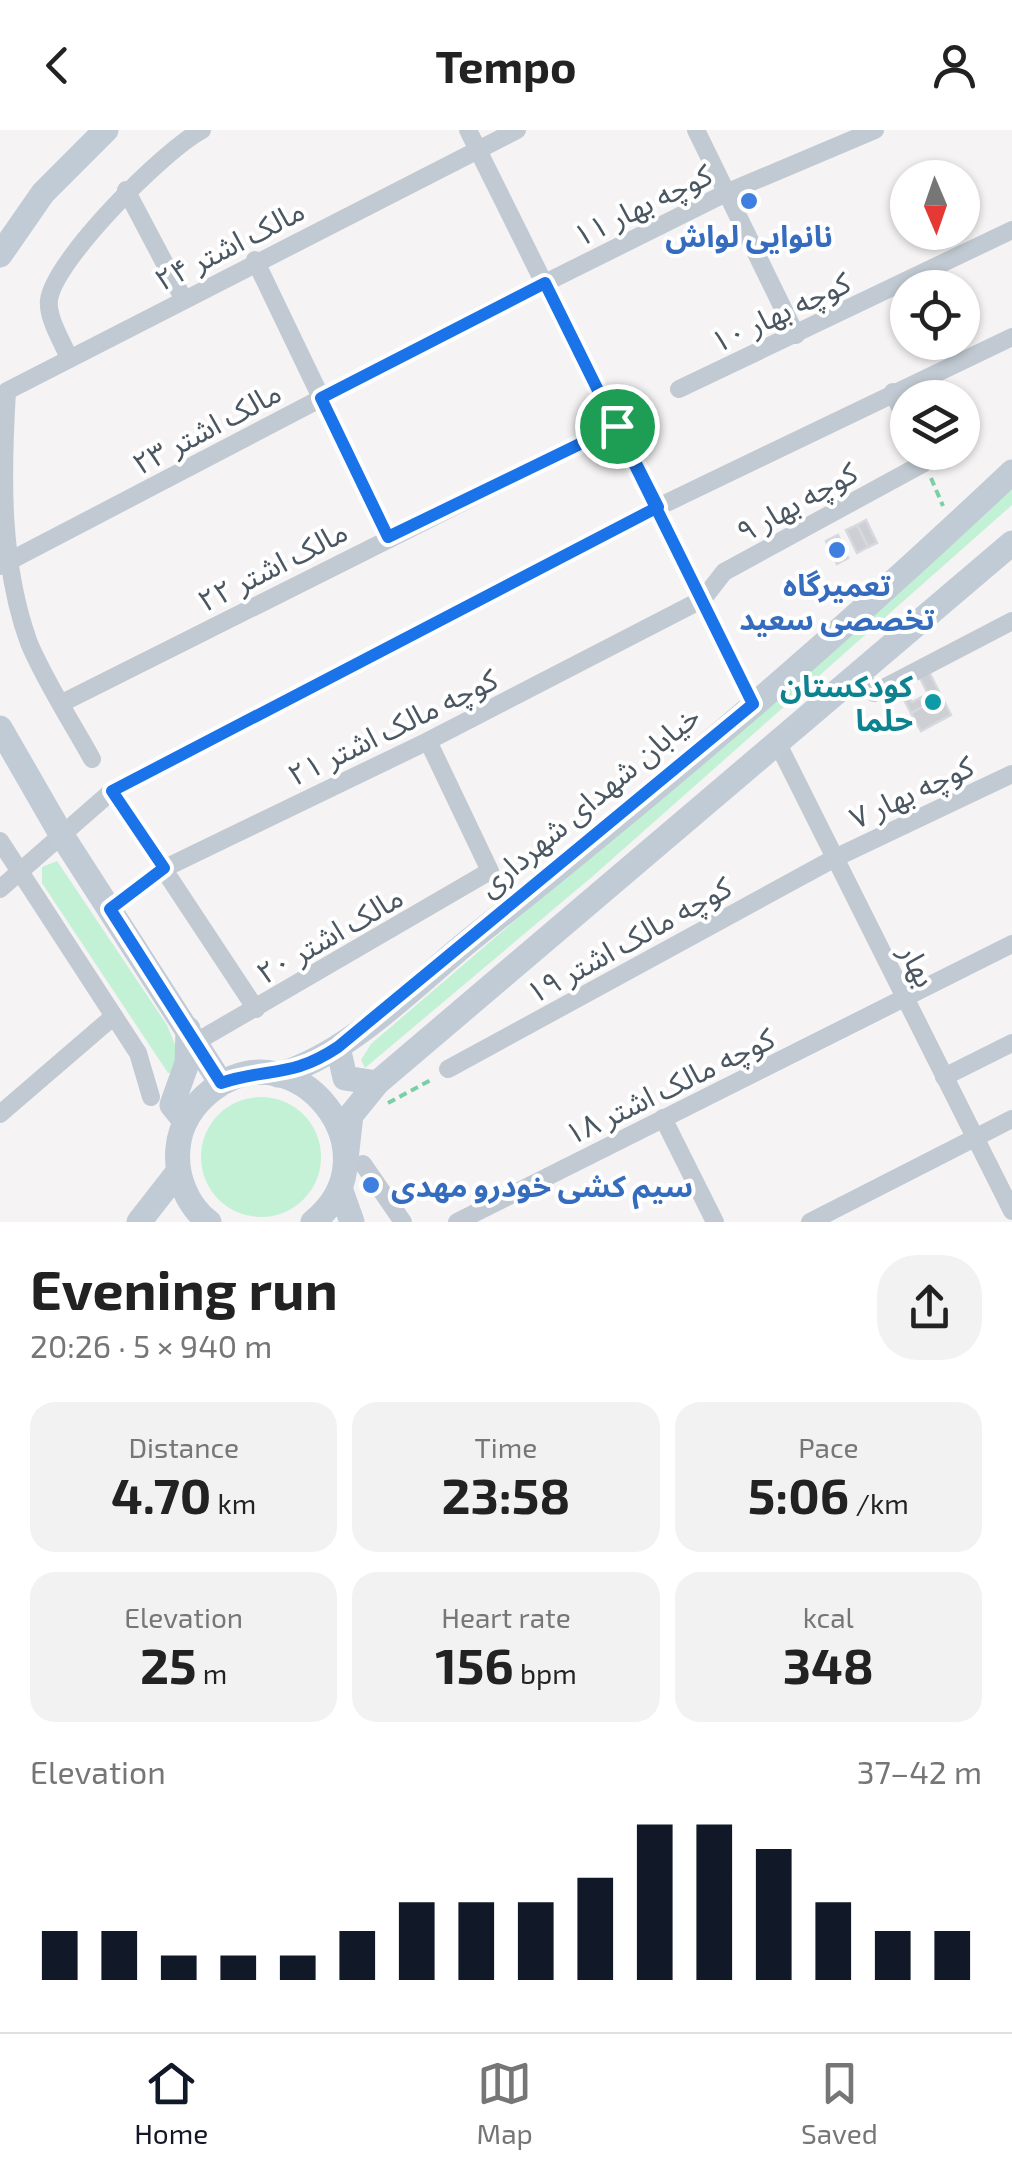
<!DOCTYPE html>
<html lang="en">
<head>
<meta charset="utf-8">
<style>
	:root { --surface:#fff; --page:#f2f2f2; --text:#222; --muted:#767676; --line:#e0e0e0; --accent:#111827 }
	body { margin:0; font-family:"Exo 2","Noto Sans Arabic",sans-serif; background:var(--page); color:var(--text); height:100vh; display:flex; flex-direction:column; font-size:38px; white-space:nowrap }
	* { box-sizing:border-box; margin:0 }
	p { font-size:32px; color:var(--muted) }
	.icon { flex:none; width:55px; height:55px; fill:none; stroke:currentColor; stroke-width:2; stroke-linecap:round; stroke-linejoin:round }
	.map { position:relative; height:1092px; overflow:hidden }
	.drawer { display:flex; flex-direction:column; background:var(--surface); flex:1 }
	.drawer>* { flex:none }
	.needle { width:65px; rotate:178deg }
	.controls { position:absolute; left:890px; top:30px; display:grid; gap:20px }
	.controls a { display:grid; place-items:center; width:90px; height:90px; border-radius:50%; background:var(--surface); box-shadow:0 2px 8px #0004; font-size:50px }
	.pin { position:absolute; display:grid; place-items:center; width:85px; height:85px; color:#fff; margin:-42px; border:5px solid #fff; border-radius:50%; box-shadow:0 2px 10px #0007 }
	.round { display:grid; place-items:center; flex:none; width:105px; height:105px; border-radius:40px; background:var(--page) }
	.head { display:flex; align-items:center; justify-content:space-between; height:170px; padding:0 30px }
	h1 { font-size:55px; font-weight:700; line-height:75px }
	.stats { display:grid; grid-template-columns:repeat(3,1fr); gap:15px; height:170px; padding:10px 30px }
	.stats div { display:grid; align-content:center; border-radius:25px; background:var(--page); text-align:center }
	.stats b { font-size:50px; font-weight:700 }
	.stats small { font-size:28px; font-weight:400 }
	.stats p { font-size:28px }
	.chart { height:280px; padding:20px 30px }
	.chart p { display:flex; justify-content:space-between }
	.chart svg { width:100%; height:180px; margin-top:10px; stroke:var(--accent); stroke-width:6 }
	header { display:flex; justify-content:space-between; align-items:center; height:130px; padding:0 30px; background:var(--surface); font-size:45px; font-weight:700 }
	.tabs { display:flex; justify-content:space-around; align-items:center; height:140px; border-top:2px solid var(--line); background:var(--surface); font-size:28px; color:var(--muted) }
	.tabs a { display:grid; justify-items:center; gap:5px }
	.tabs .current { color:var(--accent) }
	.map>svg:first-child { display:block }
	.green { fill:#c3f1d5 }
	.building { fill:#cdcfd5; stroke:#d7d9de; stroke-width:2.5 }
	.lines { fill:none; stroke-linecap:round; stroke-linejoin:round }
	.path { stroke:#7ad0a6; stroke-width:4; stroke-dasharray:8 5; stroke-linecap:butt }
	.street { stroke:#c1cad2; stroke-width:18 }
	.secondary { stroke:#c1cbd6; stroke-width:25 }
	.route-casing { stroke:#fff; stroke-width:20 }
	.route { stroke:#1a73e8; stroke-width:12 }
	.shop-dot { fill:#3f7fe0; stroke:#fff; stroke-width:4 }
	.culture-dot { fill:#0f9aa8; stroke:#fff; stroke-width:4 }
	.labels { text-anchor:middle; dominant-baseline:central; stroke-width:8; stroke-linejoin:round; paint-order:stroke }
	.street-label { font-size:30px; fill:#4a5661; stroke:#fff }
	.shop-label { font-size:30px; font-weight:bold; fill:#366cbe; stroke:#fff }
	.culture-label { font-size:30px; font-weight:bold; fill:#0d838f; stroke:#fff; text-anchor:end }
</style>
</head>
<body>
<header><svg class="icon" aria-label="back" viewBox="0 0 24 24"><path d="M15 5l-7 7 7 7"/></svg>Tempo<svg class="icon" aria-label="person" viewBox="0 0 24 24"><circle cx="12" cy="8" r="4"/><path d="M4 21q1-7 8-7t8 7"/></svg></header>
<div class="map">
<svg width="1012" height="1092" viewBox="0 0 1012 1092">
	<rect width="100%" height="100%" fill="#f5f3f3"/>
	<!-- green -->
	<g class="green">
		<path d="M 1012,353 L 1012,375 L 593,746 L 365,938 L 361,930 L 371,914 L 681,648 Z"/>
		<path d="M 57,731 L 167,895 L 181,929 L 178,941 L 168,943 L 42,753 L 42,737 Z"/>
		<circle cx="261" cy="1027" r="60"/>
	</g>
	<!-- building -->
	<g class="building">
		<path d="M 866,390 L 877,413 L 868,417 L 857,395 Z"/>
		<path d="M 857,395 L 868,417 L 857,423 L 846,400 Z"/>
		<path d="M 838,405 L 848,428 L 837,434 L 826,411 Z"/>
		<path d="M 929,542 L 951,585 L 921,601 L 911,583 L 924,576 L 920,568 L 928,564 L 920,548 Z"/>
		<path d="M 903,558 L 912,572 L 920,568 L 924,576 L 911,583 L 899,560 Z"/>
	</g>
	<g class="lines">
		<!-- path -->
		<g class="path">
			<path d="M 931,348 L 943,376"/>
			<path d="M 127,766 L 148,751"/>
			<path d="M 388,973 L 431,950"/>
		</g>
		<!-- street -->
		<g class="street">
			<path d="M 468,0 L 753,574"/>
			<path d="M 696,0 L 796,205"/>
			<path d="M 126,60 L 183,168"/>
			<path d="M 255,130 L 388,407"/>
			<path d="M 545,153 L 728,62 L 875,0"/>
			<path d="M 69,228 C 62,211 47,188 49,170 C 54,130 164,20 202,0"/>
			<path d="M 679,259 L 1012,100"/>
			<path d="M 893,262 L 908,295"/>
			<path d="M 0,436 L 496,177"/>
			<path d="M 859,544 L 874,563 L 1012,491"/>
			<path d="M 62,573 L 565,321"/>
			<path d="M 778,614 L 1012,1081"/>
			<path d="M 92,629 C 71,591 46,553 29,513 C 0,433 2,345 7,261 L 517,0"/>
			<path d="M 112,661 L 256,879"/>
			<path d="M 0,711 L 138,923 L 151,967"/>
			<path d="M 163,739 L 428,611 L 703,469 L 724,442 L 924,333 L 920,322"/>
			<path d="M 0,759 L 112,661 L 658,377 L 1012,207"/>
			<path d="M 196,912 L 490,741 L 428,611"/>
			<path d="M 448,939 L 835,728 L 1012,644"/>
			<path d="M 944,947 L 1012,913"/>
			<path d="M 0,984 L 114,886"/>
			<path d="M 663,988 L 715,1092"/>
			<path d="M 363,1034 L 403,1092"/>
			<path d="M 457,1092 L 1012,814"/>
			<path d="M 810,1092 L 1012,989"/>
		</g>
		<!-- secondary -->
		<g class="secondary">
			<path d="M 0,125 L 43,63 L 106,0"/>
			<path d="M 0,598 L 61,704 L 221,953"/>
			<path d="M 338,917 L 345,948 L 377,953"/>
			<path d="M 278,945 C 351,923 412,857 470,810 C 656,662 839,506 1012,342"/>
			<path d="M 185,991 L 172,975 L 187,933 L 188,899"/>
			<path d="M 346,1029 L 351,985 L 377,953 L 1012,413"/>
			<path d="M 340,1058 L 352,1092"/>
			<path d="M 139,1092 L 178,1042"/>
			<path d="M 209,1092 C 187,1076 175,1045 178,1018 C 180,994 194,974 212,960 C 296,895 399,1024 313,1092"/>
		</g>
	</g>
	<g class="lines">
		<defs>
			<path id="route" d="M 617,296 L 388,407 L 321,268 L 545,153 L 753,574 L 338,917 C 290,949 269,937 221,953 L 110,779 L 164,738 L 112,661 L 658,377 L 617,296"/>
		</defs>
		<!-- route casing -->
		<use href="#route" class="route-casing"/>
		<!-- route -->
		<use href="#route" class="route"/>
	</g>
	<!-- markers -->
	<g class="shop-dot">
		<circle cx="749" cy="71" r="10"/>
		<circle cx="837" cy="420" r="10"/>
		<circle cx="371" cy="1055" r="10"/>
	</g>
	<circle class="culture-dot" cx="933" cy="572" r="10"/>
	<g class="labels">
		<!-- street labels -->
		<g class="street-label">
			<text transform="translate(642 74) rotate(-26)">کوچه بهار ۱۱</text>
			<text transform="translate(229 114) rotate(-27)">مالک اشتر ۲۴</text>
			<text transform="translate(780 181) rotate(-25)">کوچه بهار ۱۰</text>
			<text transform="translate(206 297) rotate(-28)">مالک اشتر ۲۳</text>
			<text transform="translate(796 371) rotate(-29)">کوچه بهار ۹</text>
			<text transform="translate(272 435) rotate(-27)">مالک اشتر ۲۲</text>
			<text transform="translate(392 596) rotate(-26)">کوچه مالک اشتر ۲۱</text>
			<text transform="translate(911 661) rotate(-25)">کوچه بهار ۷</text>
			<text transform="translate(588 670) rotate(-40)">خیابان شهدای شهرداری</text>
			<text transform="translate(329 804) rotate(-30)">مالک اشتر ۲۰</text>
			<text transform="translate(628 809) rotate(-29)">کوچه مالک اشتر ۱۹</text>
			<text transform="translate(919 835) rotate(63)">بهار</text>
			<text transform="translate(669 955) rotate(-26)">کوچه مالک اشتر ۱۸</text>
		</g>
		<!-- shop labels -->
		<g class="shop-label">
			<text x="749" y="105">نانوایی لواش</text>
			<text x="837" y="454">تعمیرگاه<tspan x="837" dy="34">تخصصی سعید</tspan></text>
			<text x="391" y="1055" text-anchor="start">سیم کشی خودرو مهدی</text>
		</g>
		<!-- culture labels -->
		<g class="culture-label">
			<text x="913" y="555">کودکستان<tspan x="913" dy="34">حلما</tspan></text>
		</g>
	</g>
</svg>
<div class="controls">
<a><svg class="needle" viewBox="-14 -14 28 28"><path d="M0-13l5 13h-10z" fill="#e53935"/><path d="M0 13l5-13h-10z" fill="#767676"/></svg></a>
<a><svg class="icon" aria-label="locate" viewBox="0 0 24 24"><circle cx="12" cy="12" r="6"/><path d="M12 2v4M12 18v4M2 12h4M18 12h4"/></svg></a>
<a><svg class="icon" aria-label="layers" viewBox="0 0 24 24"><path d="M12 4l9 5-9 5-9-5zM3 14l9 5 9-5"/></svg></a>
</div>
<div class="pin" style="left:617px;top:296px;background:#1e9e55"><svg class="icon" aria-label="arrive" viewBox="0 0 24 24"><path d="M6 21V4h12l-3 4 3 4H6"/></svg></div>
</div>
<section class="drawer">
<div class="head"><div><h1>Evening run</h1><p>20:26 · 5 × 940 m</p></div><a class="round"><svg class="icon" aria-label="share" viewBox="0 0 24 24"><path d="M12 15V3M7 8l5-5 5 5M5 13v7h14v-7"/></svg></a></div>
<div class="stats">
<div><p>Distance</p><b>4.70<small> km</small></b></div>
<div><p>Time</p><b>23:58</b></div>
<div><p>Pace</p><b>5:06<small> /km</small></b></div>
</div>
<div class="stats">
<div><p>Elevation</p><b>25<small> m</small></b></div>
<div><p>Heart rate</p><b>156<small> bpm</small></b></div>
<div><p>kcal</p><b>348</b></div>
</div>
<div class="chart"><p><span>Elevation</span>37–42 m</p>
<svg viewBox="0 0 160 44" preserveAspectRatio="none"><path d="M5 44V32M15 44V32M25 44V38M35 44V38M45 44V38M55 44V32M65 44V25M75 44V25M85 44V25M95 44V19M105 44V6M115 44V6M125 44V12M135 44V25M145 44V32M155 44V32"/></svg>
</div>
</section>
<nav class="tabs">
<a class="current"><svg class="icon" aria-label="home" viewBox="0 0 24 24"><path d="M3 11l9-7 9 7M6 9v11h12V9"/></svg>Home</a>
<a><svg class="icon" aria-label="map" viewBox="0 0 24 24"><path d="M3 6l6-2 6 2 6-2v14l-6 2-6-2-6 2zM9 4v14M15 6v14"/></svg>Map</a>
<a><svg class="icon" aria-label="saved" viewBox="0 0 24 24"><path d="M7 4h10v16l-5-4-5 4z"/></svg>Saved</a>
</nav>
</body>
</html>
